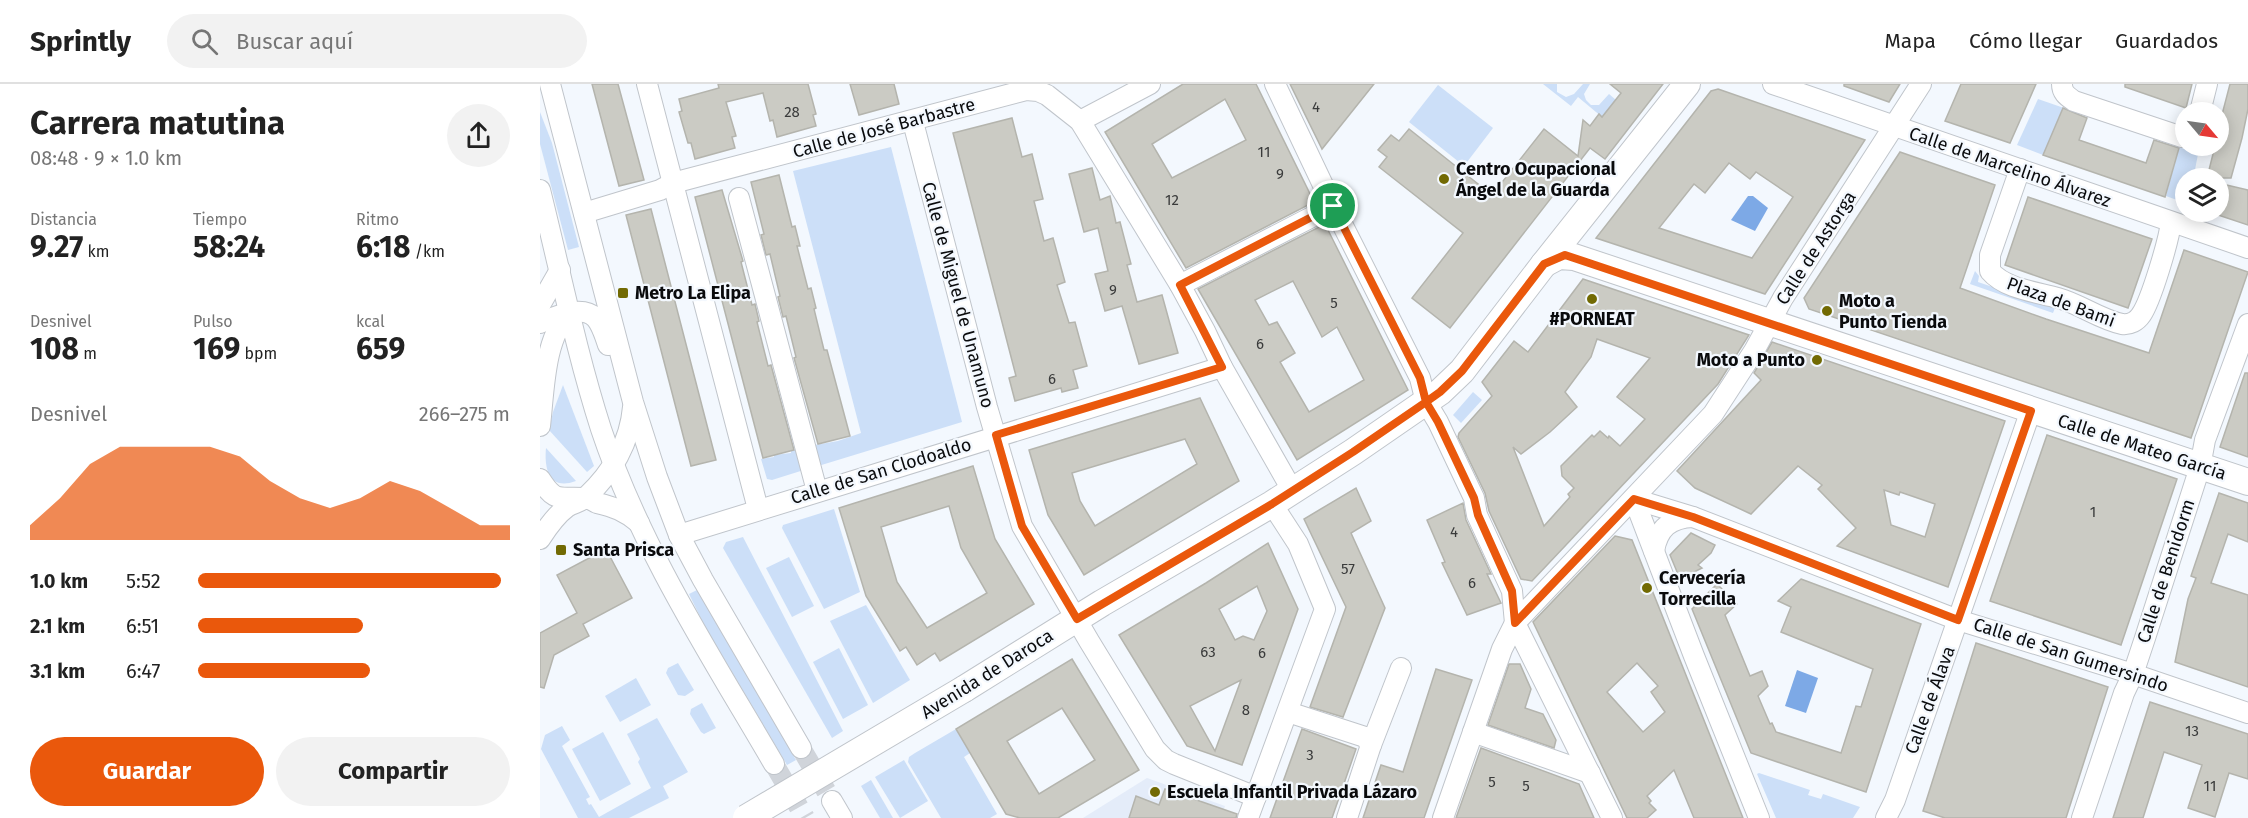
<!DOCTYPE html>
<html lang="es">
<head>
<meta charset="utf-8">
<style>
	:root { --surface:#fff; --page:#f2f2f2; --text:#222; --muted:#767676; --line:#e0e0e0; --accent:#ea580c }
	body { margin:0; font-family:"Fira Sans",sans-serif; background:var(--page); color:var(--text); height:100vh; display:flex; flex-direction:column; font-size:22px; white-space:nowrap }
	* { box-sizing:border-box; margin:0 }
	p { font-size:20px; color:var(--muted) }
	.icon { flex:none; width:33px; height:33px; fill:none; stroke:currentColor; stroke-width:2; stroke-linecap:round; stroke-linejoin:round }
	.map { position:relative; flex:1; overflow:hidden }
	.drawer { display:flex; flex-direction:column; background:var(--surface); width:540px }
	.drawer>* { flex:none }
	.needle { width:39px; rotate:119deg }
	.controls { position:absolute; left:1635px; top:18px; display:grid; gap:12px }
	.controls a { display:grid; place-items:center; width:54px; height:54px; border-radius:50%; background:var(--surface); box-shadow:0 3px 15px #0003; font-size:30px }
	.pin { position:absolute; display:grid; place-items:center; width:51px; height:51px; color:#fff; margin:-26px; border:3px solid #fff; border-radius:50%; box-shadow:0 2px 6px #0007 }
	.round { display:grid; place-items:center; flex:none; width:63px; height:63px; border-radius:32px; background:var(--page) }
	.head { display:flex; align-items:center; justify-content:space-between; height:102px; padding:0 30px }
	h1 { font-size:33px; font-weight:700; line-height:45px }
	.figures { display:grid; grid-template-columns:repeat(3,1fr); gap:9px; height:102px; padding:6px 30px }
	.figures div { display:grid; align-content:center }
	.figures b { font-size:30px; font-weight:700 }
	.figures small { font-size:16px; font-weight:400 }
	.figures p { font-size:16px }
	.chart { height:168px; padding:12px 30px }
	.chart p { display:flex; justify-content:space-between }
	.chart svg { width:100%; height:108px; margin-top:6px; fill:var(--accent); opacity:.7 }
	.action { display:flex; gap:12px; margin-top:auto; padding:12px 30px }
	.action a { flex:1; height:69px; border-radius:36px; background:var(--accent); color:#fff; font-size:24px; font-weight:700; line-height:69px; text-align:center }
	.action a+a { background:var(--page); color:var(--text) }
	ul { padding:0 30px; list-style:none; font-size:20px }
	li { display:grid; grid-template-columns:96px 72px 1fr; align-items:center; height:45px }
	li i { height:15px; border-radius:8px; background:var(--accent) }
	header { display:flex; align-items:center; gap:36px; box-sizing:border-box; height:84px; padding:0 30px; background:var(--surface); border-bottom:2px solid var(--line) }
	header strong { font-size:28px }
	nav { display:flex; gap:33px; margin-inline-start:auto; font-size:21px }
	.search { width:420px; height:54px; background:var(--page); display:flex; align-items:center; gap:15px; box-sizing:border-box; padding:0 21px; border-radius:33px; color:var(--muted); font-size:22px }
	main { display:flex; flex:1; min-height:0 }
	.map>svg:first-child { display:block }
	.built { fill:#e4ecf9 }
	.green { fill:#ccdff8 }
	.water { fill:#7da9e6 }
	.building { fill:#cbcbc4; stroke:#b4b4ad; stroke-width:1.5; fill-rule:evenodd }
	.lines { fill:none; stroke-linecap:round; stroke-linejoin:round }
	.minor-tunnel { stroke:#d0d4da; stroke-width:20; stroke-dasharray:20 10; stroke-linecap:butt }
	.minor-casing { stroke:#c0c5cb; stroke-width:22 }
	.major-casing { stroke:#c0c5cb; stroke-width:28 }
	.minor { stroke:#fff; stroke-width:20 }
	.major { stroke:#fff; stroke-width:26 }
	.major-bridge-casing { stroke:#c0c5cb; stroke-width:28; stroke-linecap:butt }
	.major-bridge { stroke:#fff; stroke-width:26 }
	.route-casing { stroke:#fff; stroke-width:12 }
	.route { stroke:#ea580c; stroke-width:8 }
	.poi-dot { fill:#726a03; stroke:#f3f8fe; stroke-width:2 }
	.labels { text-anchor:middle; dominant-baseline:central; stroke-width:4.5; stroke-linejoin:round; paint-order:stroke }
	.number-label { font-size:15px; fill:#3a3b3b }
	.street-label { font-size:18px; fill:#0a0b0d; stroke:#f3f8fe }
	.poi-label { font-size:18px; font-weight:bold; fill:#0a0b0d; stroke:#f3f8fe; text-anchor:start }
</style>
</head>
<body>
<header>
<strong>Sprintly</strong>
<div class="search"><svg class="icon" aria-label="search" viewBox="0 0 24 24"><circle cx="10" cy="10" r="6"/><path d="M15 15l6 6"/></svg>Buscar aquí</div>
<nav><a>Mapa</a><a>Cómo llegar</a><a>Guardados</a></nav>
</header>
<main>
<section class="drawer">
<div class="head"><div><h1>Carrera matutina</h1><p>08:48 · 9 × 1.0 km</p></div><a class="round"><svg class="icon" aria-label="share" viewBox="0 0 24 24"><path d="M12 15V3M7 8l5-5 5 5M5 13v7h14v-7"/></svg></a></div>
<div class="figures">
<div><p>Distancia</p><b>9.27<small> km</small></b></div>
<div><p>Tiempo</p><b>58:24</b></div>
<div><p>Ritmo</p><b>6:18<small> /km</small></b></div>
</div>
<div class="figures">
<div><p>Desnivel</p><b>108<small> m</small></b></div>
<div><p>Pulso</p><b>169<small> bpm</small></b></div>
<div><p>kcal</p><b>659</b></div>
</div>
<div class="chart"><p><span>Desnivel</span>266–275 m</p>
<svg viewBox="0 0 160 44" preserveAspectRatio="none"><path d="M0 44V38L10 27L20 13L30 6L40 6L50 6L60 6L70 10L80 20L90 27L100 31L110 27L120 20L130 24L140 31L150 38L160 38V44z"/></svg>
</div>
<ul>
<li><b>1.0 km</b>5:52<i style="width:97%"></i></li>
<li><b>2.1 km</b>6:51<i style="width:53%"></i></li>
<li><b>3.1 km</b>6:47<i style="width:55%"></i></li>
</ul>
<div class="action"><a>Guardar</a><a>Compartir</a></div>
</section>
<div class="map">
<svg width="1708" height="734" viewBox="0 0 1708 734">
	<rect width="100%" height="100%" fill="#f3f8fe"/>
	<!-- built -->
	<path class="built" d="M 607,694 L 685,722 L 681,734 L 543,734 Z"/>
	<!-- green -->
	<g class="green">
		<path d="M 1003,0 L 1017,0 L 1017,8 L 1026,13 L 1034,10 L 1043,0 L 1050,0 L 1044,10 L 1046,16 L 1051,21 L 1059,21 L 1069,10 L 1076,16 L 1062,33 L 1038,13 L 1031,22 Z"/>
		<path d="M 898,1 L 953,44 L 924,82 L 869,38 Z"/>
		<path d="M 1498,15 L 1524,24 L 1503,71 L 1477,61 Z"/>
		<path d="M 0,28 L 12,59 L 39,163 L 28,166 L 0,60 Z"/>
		<path d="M 351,63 L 422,338 L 275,383 L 269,362 L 298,357 L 321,349 L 253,87 Z"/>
		<path d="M 1639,63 L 1658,70 L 1654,91 L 1659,93 L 1659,94 L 1646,94 L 1645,119 L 1626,112 Z"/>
		<path d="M 1435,187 L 1439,192 L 1438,198 L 1515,224 L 1513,229 L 1430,200 Z"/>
		<path d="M 23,301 L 54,382 L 47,388 L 9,346 L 13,328 Z"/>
		<path d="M 933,308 L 942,316 L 921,339 L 913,331 Z"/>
		<path d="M 6,364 L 36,397 C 9,407 4,385 6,364 Z"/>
		<path d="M 262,364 L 267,385 L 232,396 L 227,395 L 221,375 L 234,373 L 234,371 L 251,369 L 251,367 Z"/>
		<path d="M 294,425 L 320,508 L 284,525 L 242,444 L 243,441 Z"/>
		<path d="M 203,453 L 303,647 L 292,654 L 183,464 L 186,458 Z"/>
		<path d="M 249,473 L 274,522 L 252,533 L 226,484 Z"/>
		<path d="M 157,506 L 256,676 L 247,681 L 164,541 L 149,510 Z"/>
		<path d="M 326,521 L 370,596 L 333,619 L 290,537 Z"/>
		<path d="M 299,564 L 328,621 L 303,635 L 273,578 Z"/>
		<path d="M 138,579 L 154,606 L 145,612 L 138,611 L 126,589 L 128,584 Z"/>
		<path d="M 96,594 L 111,621 L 80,638 L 65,612 Z"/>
		<path d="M 162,619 L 176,644 L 164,650 L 161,648 L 150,630 L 151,625 Z"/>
		<path d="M 117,634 L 148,688 L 123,702 L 129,714 L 89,734 L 38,734 L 1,665 L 5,651 L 22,642 L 30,656 L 22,662 L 50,713 L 46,715 L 49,721 L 51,720 L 59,733 L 111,704 L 98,678 L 100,675 L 87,650 Z"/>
		<path d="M 416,645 L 430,669 L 424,673 L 457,730 L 450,734 L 401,734 L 368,678 L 369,673 L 375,669 Z"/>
		<path d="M 63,648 L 91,700 L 60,717 L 32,665 Z"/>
		<path d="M 364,676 L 388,717 L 360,734 L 335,693 Z"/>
		<path d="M 1219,689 L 1270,706 L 1268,711 L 1281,715 L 1283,710 L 1320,723 L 1313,734 L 1236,734 L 1217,690 Z"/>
		<path d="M 331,696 L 353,734 L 340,734 L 321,702 Z"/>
	</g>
	<!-- water -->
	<g class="water">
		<path d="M 1208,112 L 1213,112 L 1228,124 L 1215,147 L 1191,136 Z"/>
		<path d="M 1257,586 L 1278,594 L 1266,629 L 1245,622 Z"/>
	</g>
	<!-- building -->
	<g class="building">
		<path d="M 52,0 L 78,0 L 104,96 L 79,102 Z"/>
		<path d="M 178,0 L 268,0 L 276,30 L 273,31 L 276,42 L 237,53 L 233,36 L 230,37 L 223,9 L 186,18 L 196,52 L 192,53 L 195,64 L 155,75 L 151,59 L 148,59 L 139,28 L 142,27 L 139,15 L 179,4 Z"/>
		<path d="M 310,0 L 354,0 L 359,20 L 319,31 Z"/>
		<path d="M 643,0 L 716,0 L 774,118 L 646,184 L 565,48 ZM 685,15 L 706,56 L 632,94 L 612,60 Z"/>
		<path d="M 750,0 L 834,0 L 782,65 Z"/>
		<path d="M 1070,0 L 1123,0 L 1065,75 L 1050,64 L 910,244 L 872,214 L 923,149 L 839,83 L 847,73 L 838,66 L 851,51 L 859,57 L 869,45 L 952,111 L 1004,45 L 1038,72 L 1043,36 L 1050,42 L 1059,30 L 1062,33 L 1081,9 Z"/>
		<path d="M 1304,0 L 1360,0 L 1349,18 L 1304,2 Z"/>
		<path d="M 1421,0 L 1496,0 L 1470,59 L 1405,37 Z"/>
		<path d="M 1585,0 L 1652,0 L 1646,24 L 1585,3 Z"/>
		<path d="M 1690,0 L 1708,0 L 1708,25 L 1702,54 L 1691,94 L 1667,94 L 1675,62 L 1678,62 L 1678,46 Z"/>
		<path d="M 1178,5 L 1325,56 L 1225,210 L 1056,154 L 1171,7 ZM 1189,79 L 1210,95 L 1216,88 L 1253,113 L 1212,174 L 1119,144 L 1154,100 L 1165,109 Z"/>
		<path d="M 1523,24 L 1547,34 L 1539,56 L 1606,79 L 1614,56 L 1639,64 L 1625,113 L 1503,71 Z"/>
		<path d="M 472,34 L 482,73 L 492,70 L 503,115 L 494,117 L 504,157 L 513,154 L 525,198 L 517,201 L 529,239 L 535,238 L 547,282 L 533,286 L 538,304 L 522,308 L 521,304 L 475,317 L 469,294 L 476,292 L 413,49 Z"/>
		<path d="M 1360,68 L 1455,101 L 1420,204 L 1506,235 L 1609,269 L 1644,166 L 1708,188 L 1651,354 L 1269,225 L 1264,214 Z"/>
		<path d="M 552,84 L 560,116 L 570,112 L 576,139 L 580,138 L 591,180 L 587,181 L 597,218 L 622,211 L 638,269 L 599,280 L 582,222 L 565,227 L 555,190 L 568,187 L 558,144 L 544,148 L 529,90 Z"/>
		<path d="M 239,91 L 252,143 L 255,142 L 260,162 L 257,162 L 268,205 L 271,204 L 276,224 L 274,225 L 284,266 L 287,266 L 310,352 L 278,360 L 254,274 L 256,273 L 246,232 L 243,233 L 238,213 L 240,212 L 230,170 L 226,171 L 221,151 L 224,150 L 211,98 Z"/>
		<path d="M 1678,99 L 1708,106 L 1708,141 L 1678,131 Z"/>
		<path d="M 182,106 L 203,177 L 201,178 L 212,221 L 215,220 L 219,237 L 217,238 L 228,282 L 231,281 L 254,366 L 223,374 L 155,113 Z"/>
		<path d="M 1488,113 L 1612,155 L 1588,224 L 1465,181 Z"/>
		<path d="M 111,125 L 176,376 L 151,382 L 86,131 Z"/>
		<path d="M 785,140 L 868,306 L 757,376 L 658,205 ZM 753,197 L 782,253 L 797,243 L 824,296 L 769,328 L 740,278 L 755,269 L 737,238 L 729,241 L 715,216 Z"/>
		<path d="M 1043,195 L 1209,251 L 1178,300 L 992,497 L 981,495 L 949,427 L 945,409 L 918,353 L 919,349 L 952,312 L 942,298 L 974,257 L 988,268 ZM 1057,255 L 1110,274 L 1077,313 L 1105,335 L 1080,362 L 1069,352 L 1068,354 L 1060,347 L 1054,353 L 1052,351 L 1021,382 L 1022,392 L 1034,404 L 1028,410 L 1030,413 L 1004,442 L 973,363 L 981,370 L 1010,348 L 1037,323 L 1025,308 L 1051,273 Z"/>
		<path d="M 1232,258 L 1465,337 L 1408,503 L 1297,462 L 1316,444 L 1278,405 L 1282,401 L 1258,382 L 1211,430 L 1155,404 L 1137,387 L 1221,296 L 1214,289 ZM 1344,406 L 1359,411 L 1360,408 L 1395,420 L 1385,453 L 1351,441 Z"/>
		<path d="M 1705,289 L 1708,289 L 1708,373 L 1680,363 Z"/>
		<path d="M 660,314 L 699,397 L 544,491 L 508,431 L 489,366 ZM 645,355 L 657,380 L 555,442 L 540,417 L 532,389 Z"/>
		<path d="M 1507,351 L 1637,395 L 1581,561 L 1450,517 Z"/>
		<path d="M 433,382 L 455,455 L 494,520 L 400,577 L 395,569 L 377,581 L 366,563 L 360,567 L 326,512 L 299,424 ZM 409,422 L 421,464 L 447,509 L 387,544 L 357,498 L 341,443 Z"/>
		<path d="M 816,404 L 831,437 L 811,449 L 845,524 L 803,633 L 770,623 L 806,523 L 764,435 Z"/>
		<path d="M 1679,409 L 1708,419 L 1708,458 L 1688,450 L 1671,499 L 1708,511 L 1708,603 L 1635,578 L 1648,515 L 1656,494 L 1651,492 Z"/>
		<path d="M 923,419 L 926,436 L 951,490 L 947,490 L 961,519 L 927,531 L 902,479 L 905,478 L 887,436 Z"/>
		<path d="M 1151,449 L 1175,461 L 1171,469 L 1158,481 L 1162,484 L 1140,495 L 1130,471 Z"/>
		<path d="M 1075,452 L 1092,456 L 1203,734 L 1154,734 L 1134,686 L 1107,712 L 1111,717 L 1109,719 L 1116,726 L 1107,734 L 1087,734 L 993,538 ZM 1097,579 L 1118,602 L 1111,608 L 1125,628 L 1103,648 L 1067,608 Z"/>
		<path d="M 728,459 L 758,525 L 702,681 L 647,662 L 579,551 L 666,499 ZM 717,502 L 727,527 L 714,556 L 703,552 L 695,556 L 679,525 ZM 701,596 L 675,667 L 650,622 Z"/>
		<path d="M 66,465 L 92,514 L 43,540 L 49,552 L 14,571 L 4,604 L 0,603 L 0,549 L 37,529 L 17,491 Z"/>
		<path d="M 1261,495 L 1381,540 L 1326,708 L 1211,669 L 1152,525 L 1177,500 L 1197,520 L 1185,531 L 1210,592 L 1222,587 L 1228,602 L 1218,612 L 1230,640 L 1232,639 L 1236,648 L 1301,669 L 1316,622 L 1321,623 L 1333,585 L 1241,548 L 1251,523 L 1238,517 Z"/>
		<path d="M 1436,559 L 1568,603 L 1526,734 L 1405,734 L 1383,727 Z"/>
		<path d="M 532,575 L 599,686 L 518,734 L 480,734 L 466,730 L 416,645 ZM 522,624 L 555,676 L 499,710 L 467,657 Z"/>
		<path d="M 969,580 L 980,580 L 991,605 L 985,624 L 1003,630 L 1016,656 L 1014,664 L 948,641 Z"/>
		<path d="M 896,585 L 932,596 L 884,734 L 823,734 L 841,681 L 863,688 Z"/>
		<path d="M 1610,618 L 1708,650 L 1708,695 L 1689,689 L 1675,733 L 1648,724 L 1662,681 L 1624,668 L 1603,734 L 1573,734 Z"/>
		<path d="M 762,645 L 816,665 L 792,734 L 730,734 Z"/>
		<path d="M 941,664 L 1039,700 L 1054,734 L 916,734 Z"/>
		<path d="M 625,705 L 697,730 L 696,734 L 589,734 L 596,712 L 619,721 Z"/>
	</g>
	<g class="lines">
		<!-- minor-tunnel -->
		<g class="minor-tunnel">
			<path d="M 261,664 L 292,717"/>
			<path d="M 234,680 L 265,734"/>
		</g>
		<defs>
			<g id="minor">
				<path d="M 10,0 L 93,318 L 117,393 L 139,451 L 163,496 L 261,664"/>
				<path d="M 107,0 L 218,425"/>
				<path d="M 735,0 L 793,122 L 880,294 L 886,318 L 898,338 L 934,414 L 937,431 L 972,507 L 975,539 L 1072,734"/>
				<path d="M 1233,0 L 1708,164"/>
				<path d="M 1522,0 C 1522,9 1527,12 1534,17 L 1642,53 L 1646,52"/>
				<path d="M 1660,28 L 1667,0"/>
				<path d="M 540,37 L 610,0"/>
				<path d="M 373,38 L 447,323 L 482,442 L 549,557 L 615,665 L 626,676 L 634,680 L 716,713"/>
				<path d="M 1480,85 L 1450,171 L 1450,187 C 1465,205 1497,208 1518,214 C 1540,220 1559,235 1582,240 C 1590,241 1597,237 1601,231 C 1611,217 1629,156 1631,138"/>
				<path d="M 0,106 C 20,186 36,267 61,345 C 101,465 171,572 234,680"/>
				<path d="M 199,114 L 277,407"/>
				<path d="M 44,129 L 120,106 L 133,99 L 486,6 L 498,7 L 507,11 L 540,37 L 640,201 L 665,247 L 682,283 L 752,406"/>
				<path d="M 640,201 L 793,122"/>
				<path d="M 0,221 L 20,186"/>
				<path d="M 0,239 C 8,235 17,232 27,229 C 55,223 60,236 68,261"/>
				<path d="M 0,342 C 4,308 4,252 30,229"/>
				<path d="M 0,395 C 16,420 19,412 44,414 C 49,414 53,417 57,419 C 74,423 85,427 99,439"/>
				<path d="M 1094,415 L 1153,433 L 1418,536 L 1593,590 L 1708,629"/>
				<path d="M 1094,415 L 1154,572 L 1219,734"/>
				<path d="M 139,451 L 682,283"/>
				<path d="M 0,455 C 7,444 16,431 27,423 C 33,419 42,418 47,412 C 72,389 90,358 93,323"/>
				<path d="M 1114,467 C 1118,444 1130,434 1153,433"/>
				<path d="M 748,628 L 825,653 L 831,661 L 807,734"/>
				<path d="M 933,648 L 1050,689"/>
				<path d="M 831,661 L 861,584"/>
				<path d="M 292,717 L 302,734"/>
				<path d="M 708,734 L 785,525 L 758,460 L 732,420"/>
				<path d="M 903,734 L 962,565 L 975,539 L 1173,330 L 1214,267 L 1243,214 L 1381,0"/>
				<path d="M 1346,734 L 1355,716 L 1491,326"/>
				<path d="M 1542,734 L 1584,609 L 1593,590 L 1605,554 L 1660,383 L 1665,356 L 1708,240"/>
			</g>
			<g id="major">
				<path d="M 1004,180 L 1019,172 L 1034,173 L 1708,398"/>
				<path d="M 424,605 L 562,519 L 732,420 L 813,368 L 900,308 L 922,287 L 1004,180 L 1147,0"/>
			</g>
		</defs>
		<!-- minor casing -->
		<use href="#minor" class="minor-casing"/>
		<!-- major casing -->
		<use href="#major" class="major-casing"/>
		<!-- minor -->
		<use href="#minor" class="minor"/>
		<!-- major -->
		<use href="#major" class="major"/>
		<defs>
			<path id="major-bridge" d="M 206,734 L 424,605"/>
		</defs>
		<!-- major-bridge casing -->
		<use href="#major-bridge" class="major-bridge-casing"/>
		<!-- major-bridge -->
		<use href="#major-bridge" class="major-bridge"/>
	</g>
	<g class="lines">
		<defs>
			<path id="route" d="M 793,122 L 640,201 L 682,283 L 456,351 L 482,442 L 537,535 L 732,420 L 813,368 L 886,318 L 898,338 L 934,414 L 938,431 L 972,507 L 975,539 L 1094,415 L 1153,433 L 1418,536 L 1491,327 L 1025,171 L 1004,180 L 922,287 L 900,308 L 886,318 L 880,294 L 793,122"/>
		</defs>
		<!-- route casing -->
		<use href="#route" class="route-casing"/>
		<!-- route -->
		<use href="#route" class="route"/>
	</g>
	<!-- markers -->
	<g class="poi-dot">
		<circle cx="904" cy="95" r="6"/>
		<rect x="77" y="203" width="12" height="12" rx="3"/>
		<circle cx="1052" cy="215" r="6"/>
		<circle cx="1287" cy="227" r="6"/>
		<circle cx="1277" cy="276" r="6"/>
		<rect x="15" y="460" width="12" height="12" rx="3"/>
		<circle cx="1107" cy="504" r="6"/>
		<circle cx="615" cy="708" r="6"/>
	</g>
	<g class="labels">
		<!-- number labels -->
		<g class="number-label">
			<text x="776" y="23">4</text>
			<text x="252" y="28">28</text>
			<text x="724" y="68">11</text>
			<text x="740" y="90">9</text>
			<text x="632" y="116">12</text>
			<text x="573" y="206">9</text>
			<text x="794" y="219">5</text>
			<text x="720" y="260">6</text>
			<text x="512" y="295">6</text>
			<text x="1553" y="428">1</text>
			<text x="914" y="448">4</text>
			<text x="808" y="485">57</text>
			<text x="932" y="499">6</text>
			<text x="668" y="568">63</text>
			<text x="722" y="569">6</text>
			<text x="706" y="626">8</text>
			<text x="1652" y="647">13</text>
			<text x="770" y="671">3</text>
			<text x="952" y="698">5</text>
			<text x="986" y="702">5</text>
			<text x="1670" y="702">11</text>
		</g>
		<!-- street labels -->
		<g class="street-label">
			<text transform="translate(344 44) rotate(-15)">Calle de José Barbastre</text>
			<text transform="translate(1470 83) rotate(19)">Calle de Marcelino Álvarez</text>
			<text transform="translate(1276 164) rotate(-57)">Calle de Astorga</text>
			<text transform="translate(418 211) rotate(75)">Calle de Miguel de Unamuno</text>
			<text transform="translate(1521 218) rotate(20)">Plaza de Bami</text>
			<text transform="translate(1602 363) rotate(18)">Calle de Mateo García</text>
			<text transform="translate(341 387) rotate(-17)">Calle de San Clodoaldo</text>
			<text transform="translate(1626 487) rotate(-72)">Calle de Benidorm</text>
			<text transform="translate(1531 571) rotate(18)">Calle de San Gumersindo</text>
			<text transform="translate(447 590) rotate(-32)">Avenida de Daroca</text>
			<text transform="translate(1390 616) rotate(-70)">Calle de Álava</text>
		</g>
		<!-- poi labels -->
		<g class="poi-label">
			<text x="916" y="85">Centro Ocupacional<tspan x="916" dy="21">Ángel de la Guarda</tspan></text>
			<text x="95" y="209">Metro La Elipa</text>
			<text x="1299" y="217">Moto a<tspan x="1299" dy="21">Punto Tienda</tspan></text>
			<text x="1052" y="235" text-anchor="middle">#PORNEAT</text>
			<text x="1265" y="276" text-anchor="end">Moto a Punto</text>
			<text x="33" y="466">Santa Prisca</text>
			<text x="1119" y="494">Cervecería<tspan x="1119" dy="21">Torrecilla</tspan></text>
			<text x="627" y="708">Escuela Infantil Privada Lázaro</text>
		</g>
	</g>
</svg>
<div class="controls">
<a><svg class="needle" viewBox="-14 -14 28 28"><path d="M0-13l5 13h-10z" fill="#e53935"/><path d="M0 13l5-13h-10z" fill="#767676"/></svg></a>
<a><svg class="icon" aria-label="layers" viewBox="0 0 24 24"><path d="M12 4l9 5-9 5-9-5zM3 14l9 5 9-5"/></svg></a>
</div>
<div class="pin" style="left:793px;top:122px;background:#1e9e55"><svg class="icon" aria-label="arrive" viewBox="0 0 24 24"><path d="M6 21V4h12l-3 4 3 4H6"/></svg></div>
</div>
</main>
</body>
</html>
